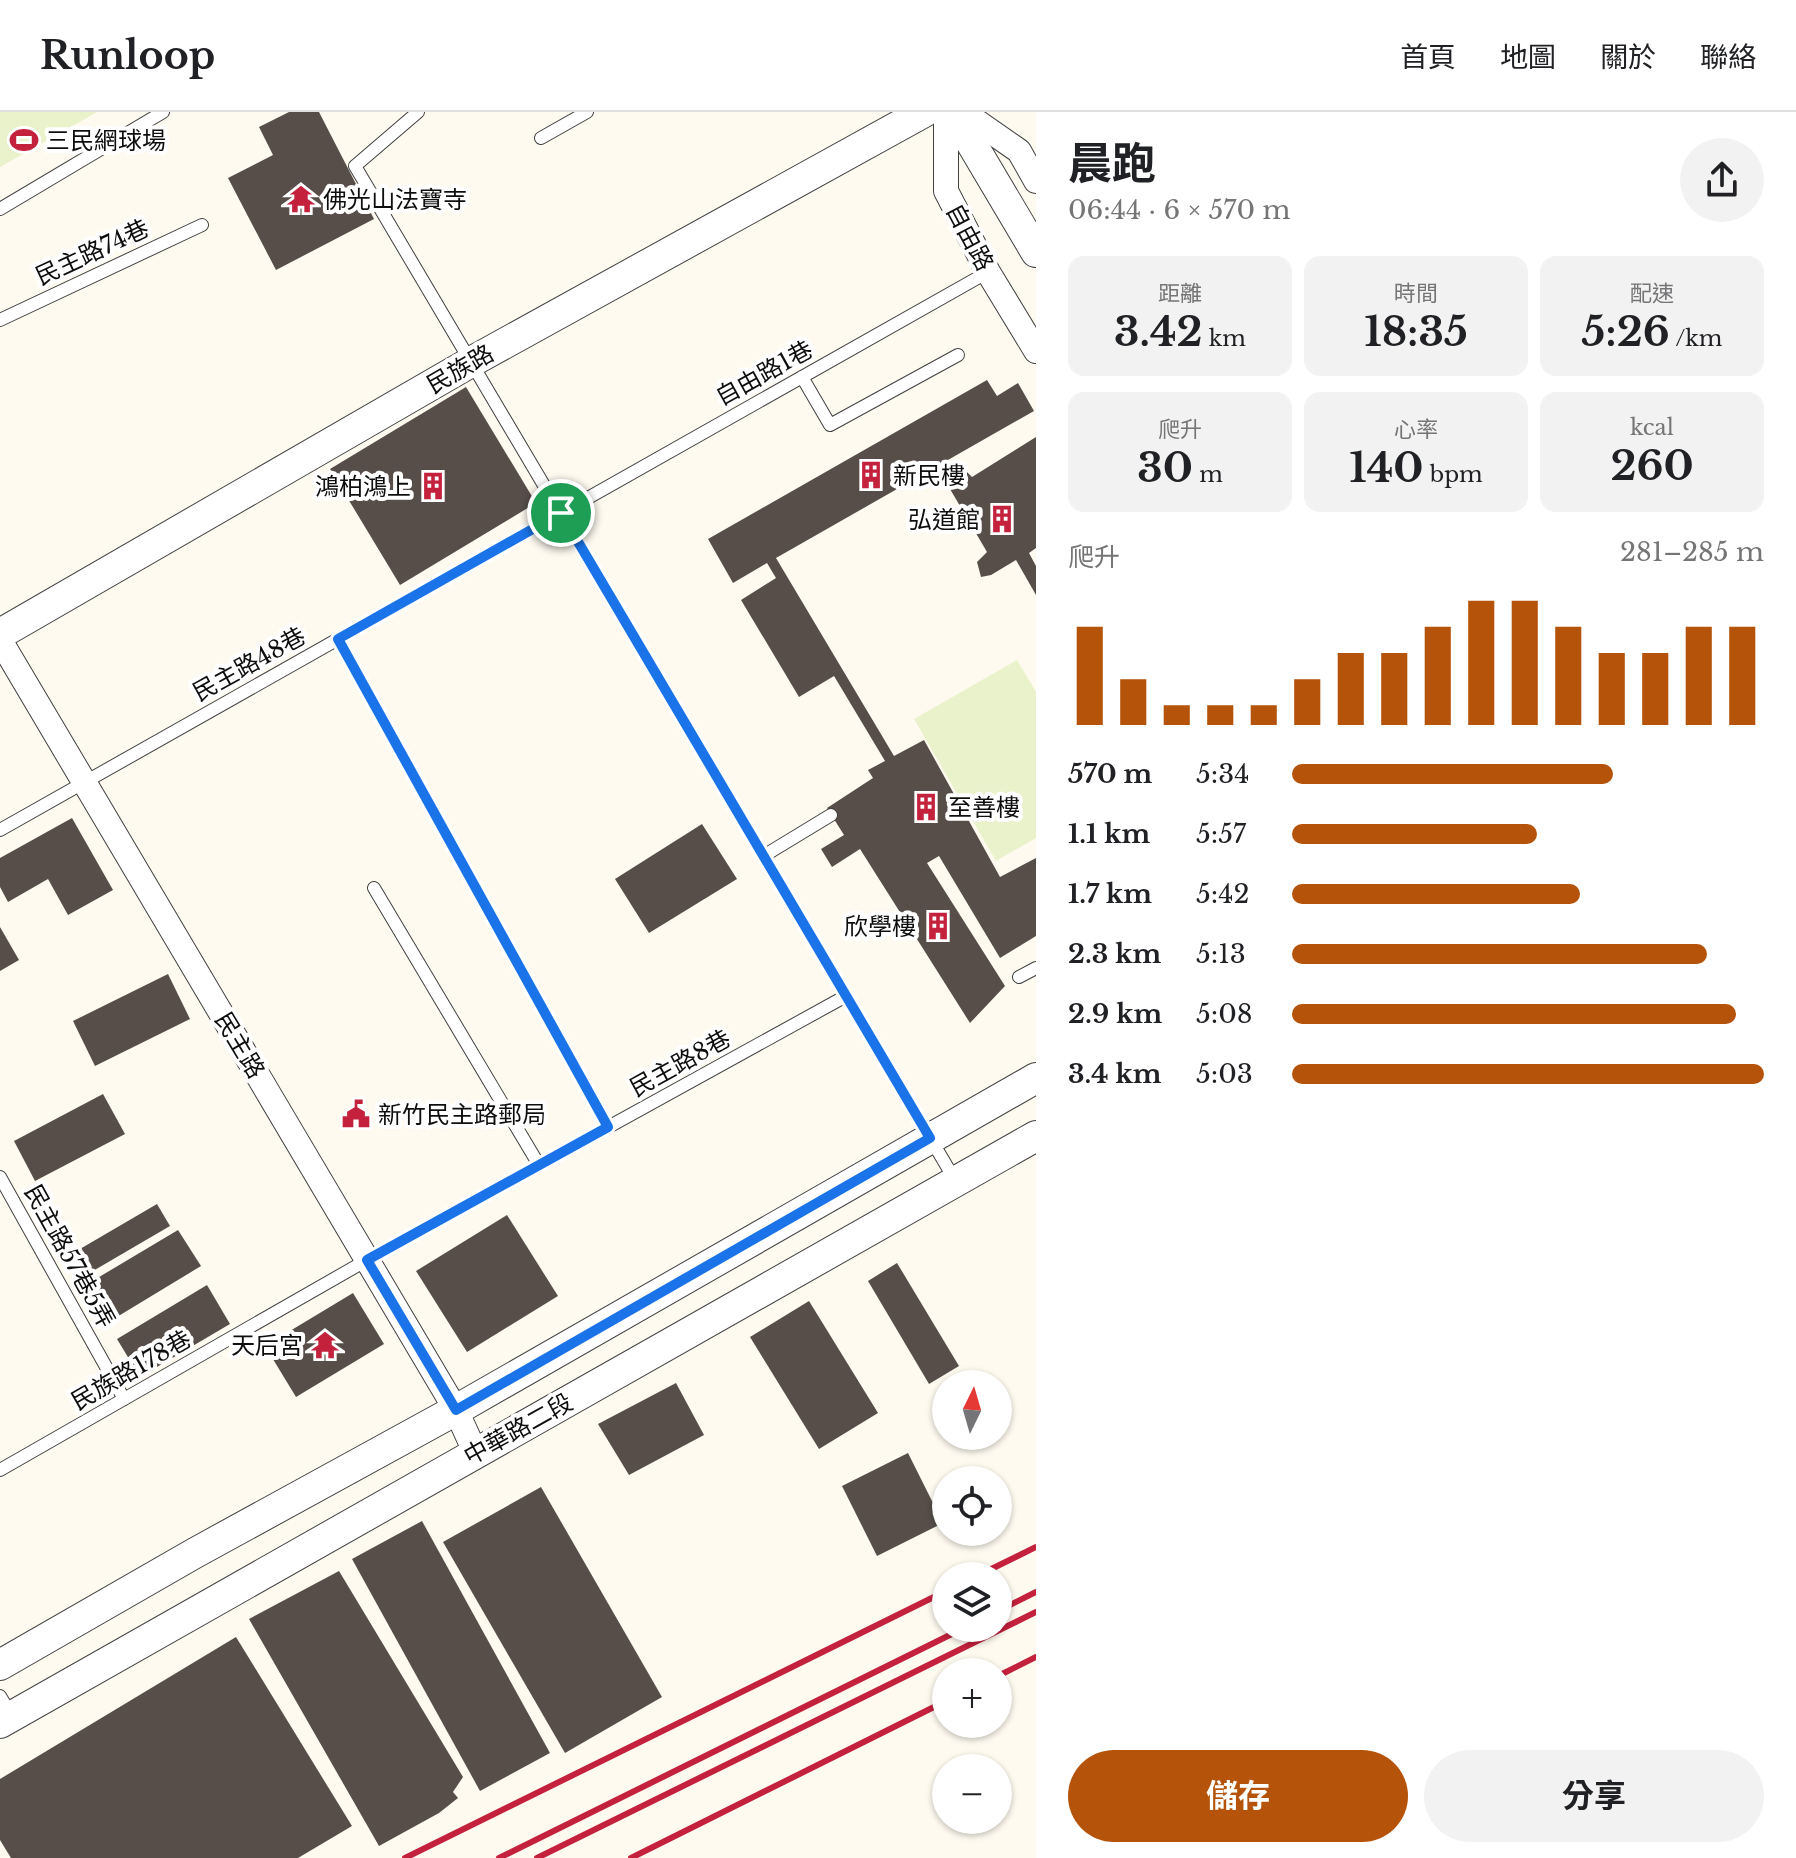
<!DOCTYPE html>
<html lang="zh-TW">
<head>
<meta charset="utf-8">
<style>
	:root { --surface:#fff; --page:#f2f2f2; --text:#202124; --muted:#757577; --line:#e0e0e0; --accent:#b45309 }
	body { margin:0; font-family:"Libre Baskerville","Noto Sans TC",serif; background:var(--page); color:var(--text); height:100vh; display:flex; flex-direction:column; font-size:30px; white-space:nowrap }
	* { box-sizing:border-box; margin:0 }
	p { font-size:26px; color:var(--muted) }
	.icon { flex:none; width:44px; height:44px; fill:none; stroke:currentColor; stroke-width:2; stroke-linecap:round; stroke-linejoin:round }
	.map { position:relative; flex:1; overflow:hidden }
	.side { display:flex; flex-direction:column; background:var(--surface); width:760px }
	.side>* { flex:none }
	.needle { width:52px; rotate:5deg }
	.tools { position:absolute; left:932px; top:1258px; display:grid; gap:16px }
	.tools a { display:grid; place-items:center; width:80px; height:80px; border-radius:50%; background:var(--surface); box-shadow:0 2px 6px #0004; font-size:40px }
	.pin { position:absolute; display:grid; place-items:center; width:68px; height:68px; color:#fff; margin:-34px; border:4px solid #fff; border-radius:50%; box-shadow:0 2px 8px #0007 }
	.round { display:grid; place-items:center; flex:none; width:84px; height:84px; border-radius:42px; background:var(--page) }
	.headline { display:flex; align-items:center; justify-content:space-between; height:136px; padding:0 32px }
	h1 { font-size:44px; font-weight:700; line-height:60px }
	.figures { display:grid; grid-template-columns:repeat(3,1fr); gap:12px; height:136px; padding:8px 32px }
	.figures div { display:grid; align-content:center; border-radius:16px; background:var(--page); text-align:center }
	.figures b { font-size:40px; font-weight:700 }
	.figures small { font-size:22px; font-weight:400 }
	.figures p { font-size:22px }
	.chart { height:224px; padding:16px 32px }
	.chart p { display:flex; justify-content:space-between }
	.chart svg { width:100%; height:144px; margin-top:8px; stroke:var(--accent); stroke-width:6 }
	.action { display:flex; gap:16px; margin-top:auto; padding:16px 32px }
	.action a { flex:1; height:92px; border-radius:48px; background:var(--accent); color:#fff; font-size:32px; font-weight:700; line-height:92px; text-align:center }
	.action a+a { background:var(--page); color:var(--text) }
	ul { padding:0 32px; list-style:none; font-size:26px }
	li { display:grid; grid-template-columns:128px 96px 1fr; align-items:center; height:60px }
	li i { height:20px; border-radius:10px; background:var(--accent) }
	header { display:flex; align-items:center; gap:48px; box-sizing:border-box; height:112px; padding:0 40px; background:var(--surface); border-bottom:2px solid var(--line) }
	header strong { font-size:38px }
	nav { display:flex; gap:44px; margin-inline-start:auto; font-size:28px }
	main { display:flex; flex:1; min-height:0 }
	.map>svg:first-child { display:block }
	.pitch { fill:#e9f2ca }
	.building { fill:#574e4a }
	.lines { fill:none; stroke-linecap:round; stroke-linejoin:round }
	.service-casing { stroke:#414141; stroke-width:14 }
	.minor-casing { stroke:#414141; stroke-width:26 }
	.tertiary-casing { stroke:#414141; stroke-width:32 }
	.service { stroke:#fff; stroke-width:12 }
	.minor { stroke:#fff; stroke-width:24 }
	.tertiary { stroke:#fff; stroke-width:30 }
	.rail { stroke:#c4213d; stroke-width:6 }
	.route-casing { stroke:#fff; stroke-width:16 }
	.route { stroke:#1a73e8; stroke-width:10 }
	.labels { text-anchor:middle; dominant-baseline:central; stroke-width:8; stroke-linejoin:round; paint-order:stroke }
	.poi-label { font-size:24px; fill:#0e0e0e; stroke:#fff; text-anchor:start }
	.street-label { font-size:24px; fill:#0e0e0e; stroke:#fff }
</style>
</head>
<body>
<header>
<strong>Runloop</strong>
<nav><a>首頁</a><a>地圖</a><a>關於</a><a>聯絡</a></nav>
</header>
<main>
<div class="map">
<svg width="1036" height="1746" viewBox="0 0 1036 1746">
	<rect width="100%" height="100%" fill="#fffaf0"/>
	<!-- pitch -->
	<g class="pitch">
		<path d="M 0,0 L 97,0 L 0,55 Z"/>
		<path d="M 1017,548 L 1036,580 L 1036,726 L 996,749 L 914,607 Z"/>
	</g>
	<!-- building -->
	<g class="building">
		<path d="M 289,0 L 319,0 L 374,107 L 276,158 L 228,66 L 273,43 L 259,15 Z"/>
		<path d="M 987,268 L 997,284 L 1018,271 L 1034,299 L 776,446 L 894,644 L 924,628 L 1000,765 L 1036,746 L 1036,824 L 1000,846 L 939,744 L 927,751 L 1005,874 L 970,911 L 860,737 L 832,755 L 821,737 L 844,723 L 827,696 L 873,666 L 868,658 L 885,649 L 834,564 L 799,585 L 741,488 L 776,466 L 767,451 L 733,471 L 708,427 Z"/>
		<path d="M 466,275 L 536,391 L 400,473 L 330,357 Z"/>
		<path d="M 1036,325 L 1036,436 L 1029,441 L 1036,454 L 1036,483 L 1016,448 L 991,463 L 981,465 L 977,450 L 987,440 L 950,377 L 952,362 L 965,358 L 972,365 Z"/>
		<path d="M 72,706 L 113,778 L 68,803 L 48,767 L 8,790 L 0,775 L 0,746 Z"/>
		<path d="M 702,712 L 737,767 L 649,821 L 615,767 Z"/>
		<path d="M 0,815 L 19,848 L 0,859 Z"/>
		<path d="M 168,862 L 190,907 L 95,954 L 73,909 Z"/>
		<path d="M 103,982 L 125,1022 L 35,1069 L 14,1029 Z"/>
		<path d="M 157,1092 L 170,1114 L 81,1166 L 68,1144 Z"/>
		<path d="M 507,1103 L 558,1184 L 467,1240 L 416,1159 Z"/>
		<path d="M 178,1118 L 201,1154 L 107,1211 L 84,1174 Z"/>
		<path d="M 897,1151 L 959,1254 L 929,1272 L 868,1169 Z"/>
		<path d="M 207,1173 L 230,1212 L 140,1265 L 117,1227 Z"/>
		<path d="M 353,1181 L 384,1232 L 296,1285 L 265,1234 Z"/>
		<path d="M 809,1189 L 878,1301 L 819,1337 L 750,1225 Z"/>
		<path d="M 676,1271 L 704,1323 L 629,1363 L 598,1312 Z"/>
		<path d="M 908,1341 L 943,1411 L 877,1444 L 842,1374 Z"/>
		<path d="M 541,1375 L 662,1585 L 565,1641 L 443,1430 Z"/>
		<path d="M 422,1409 L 550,1641 L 480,1679 L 352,1447 Z"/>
		<path d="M 339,1459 L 463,1665 L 453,1680 L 458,1686 L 439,1701 L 379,1734 L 249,1507 Z"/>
		<path d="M 236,1525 L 352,1714 L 298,1746 L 11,1746 L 0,1728 L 0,1667 Z"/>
	</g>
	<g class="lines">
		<defs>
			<g id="service">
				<path d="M 418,0 L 355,54 L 955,1068"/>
				<path d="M 541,26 L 587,0"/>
				<path d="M 0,97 L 163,0"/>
				<path d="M 0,208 L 202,113"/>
				<path d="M 802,265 L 830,313 L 958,243"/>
				<path d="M 338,527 L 608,1015"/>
				<path d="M 0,718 L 988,160"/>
				<path d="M 765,743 L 831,703"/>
				<path d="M 374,776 L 539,1053"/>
				<path d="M 1019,865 L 1036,856"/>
				<path d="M 0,1065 L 124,1287"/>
				<path d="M 0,1358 L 367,1148 L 846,884"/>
				<path d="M 0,1584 L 12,1604"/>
			</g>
			<g id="minor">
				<path d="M 946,0 L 946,79 L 988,160 L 1036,239"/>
				<path d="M 963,0 L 1019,39 L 1036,69"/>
				<path d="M 0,528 L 456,1298 L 475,1340"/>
			</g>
			<g id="tertiary">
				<path d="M 953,0 L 1036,140"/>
				<path d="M 0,522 L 471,250 L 924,0"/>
				<path d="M 0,1553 L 195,1441 L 456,1298 L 1036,966"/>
				<path d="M 0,1611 L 1036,1024"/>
			</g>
		</defs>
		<!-- service casing -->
		<use href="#service" class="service-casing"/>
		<!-- minor casing -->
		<use href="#minor" class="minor-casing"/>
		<!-- tertiary casing -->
		<use href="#tertiary" class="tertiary-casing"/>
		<!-- service -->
		<use href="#service" class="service"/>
		<!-- minor -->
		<use href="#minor" class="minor"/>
		<!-- tertiary -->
		<use href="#tertiary" class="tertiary"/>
		<!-- rail -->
		<g class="rail">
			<path d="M 977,1464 L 1036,1435"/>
			<path d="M 998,1499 L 1036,1480"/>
			<path d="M 998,1564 L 1036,1545"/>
			<path d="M 405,1746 L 946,1479"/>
			<path d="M 499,1746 L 964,1516"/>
			<path d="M 537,1746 L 1036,1500"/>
			<path d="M 631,1746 L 946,1589"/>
		</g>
	</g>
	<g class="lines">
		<defs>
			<path id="route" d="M 561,401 L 930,1026 L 456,1298 L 367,1148 L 608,1015 L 338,527 Z"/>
		</defs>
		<!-- route casing -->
		<use href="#route" class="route-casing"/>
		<!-- route -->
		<use href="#route" class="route"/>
	</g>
	<!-- icons -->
	<defs>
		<symbol id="stadium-bare" viewBox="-9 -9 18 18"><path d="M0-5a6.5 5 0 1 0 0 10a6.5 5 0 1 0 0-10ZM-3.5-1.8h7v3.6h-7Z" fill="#c4213d" stroke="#fff" stroke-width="2.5" paint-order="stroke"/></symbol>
		<symbol id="temple-bare" viewBox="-9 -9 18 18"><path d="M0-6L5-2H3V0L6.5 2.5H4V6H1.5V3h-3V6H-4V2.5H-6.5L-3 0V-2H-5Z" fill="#c4213d" stroke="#fff" stroke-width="2.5" paint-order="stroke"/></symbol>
		<symbol id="building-bare" viewBox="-9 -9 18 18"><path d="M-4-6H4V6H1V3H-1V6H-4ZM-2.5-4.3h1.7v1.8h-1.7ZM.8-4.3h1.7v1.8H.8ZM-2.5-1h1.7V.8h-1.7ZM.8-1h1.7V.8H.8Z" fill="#c4213d" stroke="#fff" stroke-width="2.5" paint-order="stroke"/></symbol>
		<symbol id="civic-bare" viewBox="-9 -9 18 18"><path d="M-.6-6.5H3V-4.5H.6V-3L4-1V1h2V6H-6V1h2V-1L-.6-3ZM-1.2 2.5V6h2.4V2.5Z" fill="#c4213d" stroke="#fff" stroke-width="2.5" paint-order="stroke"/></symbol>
	</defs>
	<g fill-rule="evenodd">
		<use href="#stadium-bare" x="4" y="8" width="40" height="40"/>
		<use href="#temple-bare" x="281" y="67" width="40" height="40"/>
		<use href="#building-bare" x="851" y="343" width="40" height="40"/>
		<use href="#building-bare" x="413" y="354" width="40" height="40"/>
		<use href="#building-bare" x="982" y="387" width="40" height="40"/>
		<use href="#building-bare" x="906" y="675" width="40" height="40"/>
		<use href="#building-bare" x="918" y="794" width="40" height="40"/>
		<use href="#civic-bare" x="336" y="982" width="40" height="40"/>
		<use href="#temple-bare" x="305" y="1213" width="40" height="40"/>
	</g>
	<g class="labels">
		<!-- poi labels -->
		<g class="poi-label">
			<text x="46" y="28">三民網球場</text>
			<text x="323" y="87">佛光山法寶寺</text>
			<text x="893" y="363">新民樓</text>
			<text x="411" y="374" text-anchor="end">鴻柏鴻上</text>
			<text x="980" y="407" text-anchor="end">弘道館</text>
			<text x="948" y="695">至善樓</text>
			<text x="916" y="814" text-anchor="end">欣學樓</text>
			<text x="378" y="1002">新竹民主路郵局</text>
			<text x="303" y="1233" text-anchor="end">天后宮</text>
		</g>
		<!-- street labels -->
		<g class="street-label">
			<text transform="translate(970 125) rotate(62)">自由路</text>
			<text transform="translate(92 140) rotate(-25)">民主路74巷</text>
			<text transform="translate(460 257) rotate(-30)">民族路</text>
			<text transform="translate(764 261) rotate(-29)">自由路1巷</text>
			<text transform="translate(249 552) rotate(-29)">民主路48巷</text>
			<text transform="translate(240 933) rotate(59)">民主路</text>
			<text transform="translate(680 951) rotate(-29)">民主路8巷</text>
			<text transform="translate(70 1144) rotate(61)">民主路57巷5弄</text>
			<text transform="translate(131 1258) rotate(-30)">民族路178巷</text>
			<text transform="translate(518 1317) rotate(-29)">中華路二段</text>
		</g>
	</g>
</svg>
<div class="tools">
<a><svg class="needle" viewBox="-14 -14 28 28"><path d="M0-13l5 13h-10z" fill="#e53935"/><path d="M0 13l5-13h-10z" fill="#757577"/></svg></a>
<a><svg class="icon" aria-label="locate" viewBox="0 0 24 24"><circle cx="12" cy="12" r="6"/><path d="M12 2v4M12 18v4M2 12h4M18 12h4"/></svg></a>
<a><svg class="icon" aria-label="layers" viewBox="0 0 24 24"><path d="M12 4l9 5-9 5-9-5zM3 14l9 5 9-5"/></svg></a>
<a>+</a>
<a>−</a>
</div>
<div class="pin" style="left:561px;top:401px;background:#1e9e55"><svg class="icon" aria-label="arrive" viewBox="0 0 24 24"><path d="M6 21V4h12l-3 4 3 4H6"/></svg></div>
</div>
<section class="side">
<div class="headline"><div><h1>晨跑</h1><p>06:44 · 6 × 570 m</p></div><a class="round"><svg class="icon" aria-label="share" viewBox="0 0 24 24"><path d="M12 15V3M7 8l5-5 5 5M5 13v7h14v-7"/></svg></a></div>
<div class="figures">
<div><p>距離</p><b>3.42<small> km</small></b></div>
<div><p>時間</p><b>18:35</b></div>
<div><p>配速</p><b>5:26<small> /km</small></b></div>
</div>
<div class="figures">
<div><p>爬升</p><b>30<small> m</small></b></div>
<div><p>心率</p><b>140<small> bpm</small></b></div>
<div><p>kcal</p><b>260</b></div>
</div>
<div class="chart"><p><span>爬升</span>281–285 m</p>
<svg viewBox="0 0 160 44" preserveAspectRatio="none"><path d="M5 44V14M15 44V30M25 44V38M35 44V38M45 44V38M55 44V30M65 44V22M75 44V22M85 44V14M95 44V6M105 44V6M115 44V14M125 44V22M135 44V22M145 44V14M155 44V14"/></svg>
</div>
<ul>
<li><b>570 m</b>5:34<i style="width:68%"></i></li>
<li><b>1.1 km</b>5:57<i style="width:52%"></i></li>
<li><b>1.7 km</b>5:42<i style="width:61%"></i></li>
<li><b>2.3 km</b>5:13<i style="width:88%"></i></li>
<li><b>2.9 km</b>5:08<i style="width:94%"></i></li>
<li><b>3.4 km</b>5:03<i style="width:100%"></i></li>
</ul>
<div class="action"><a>儲存</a><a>分享</a></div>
</section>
</main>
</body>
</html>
